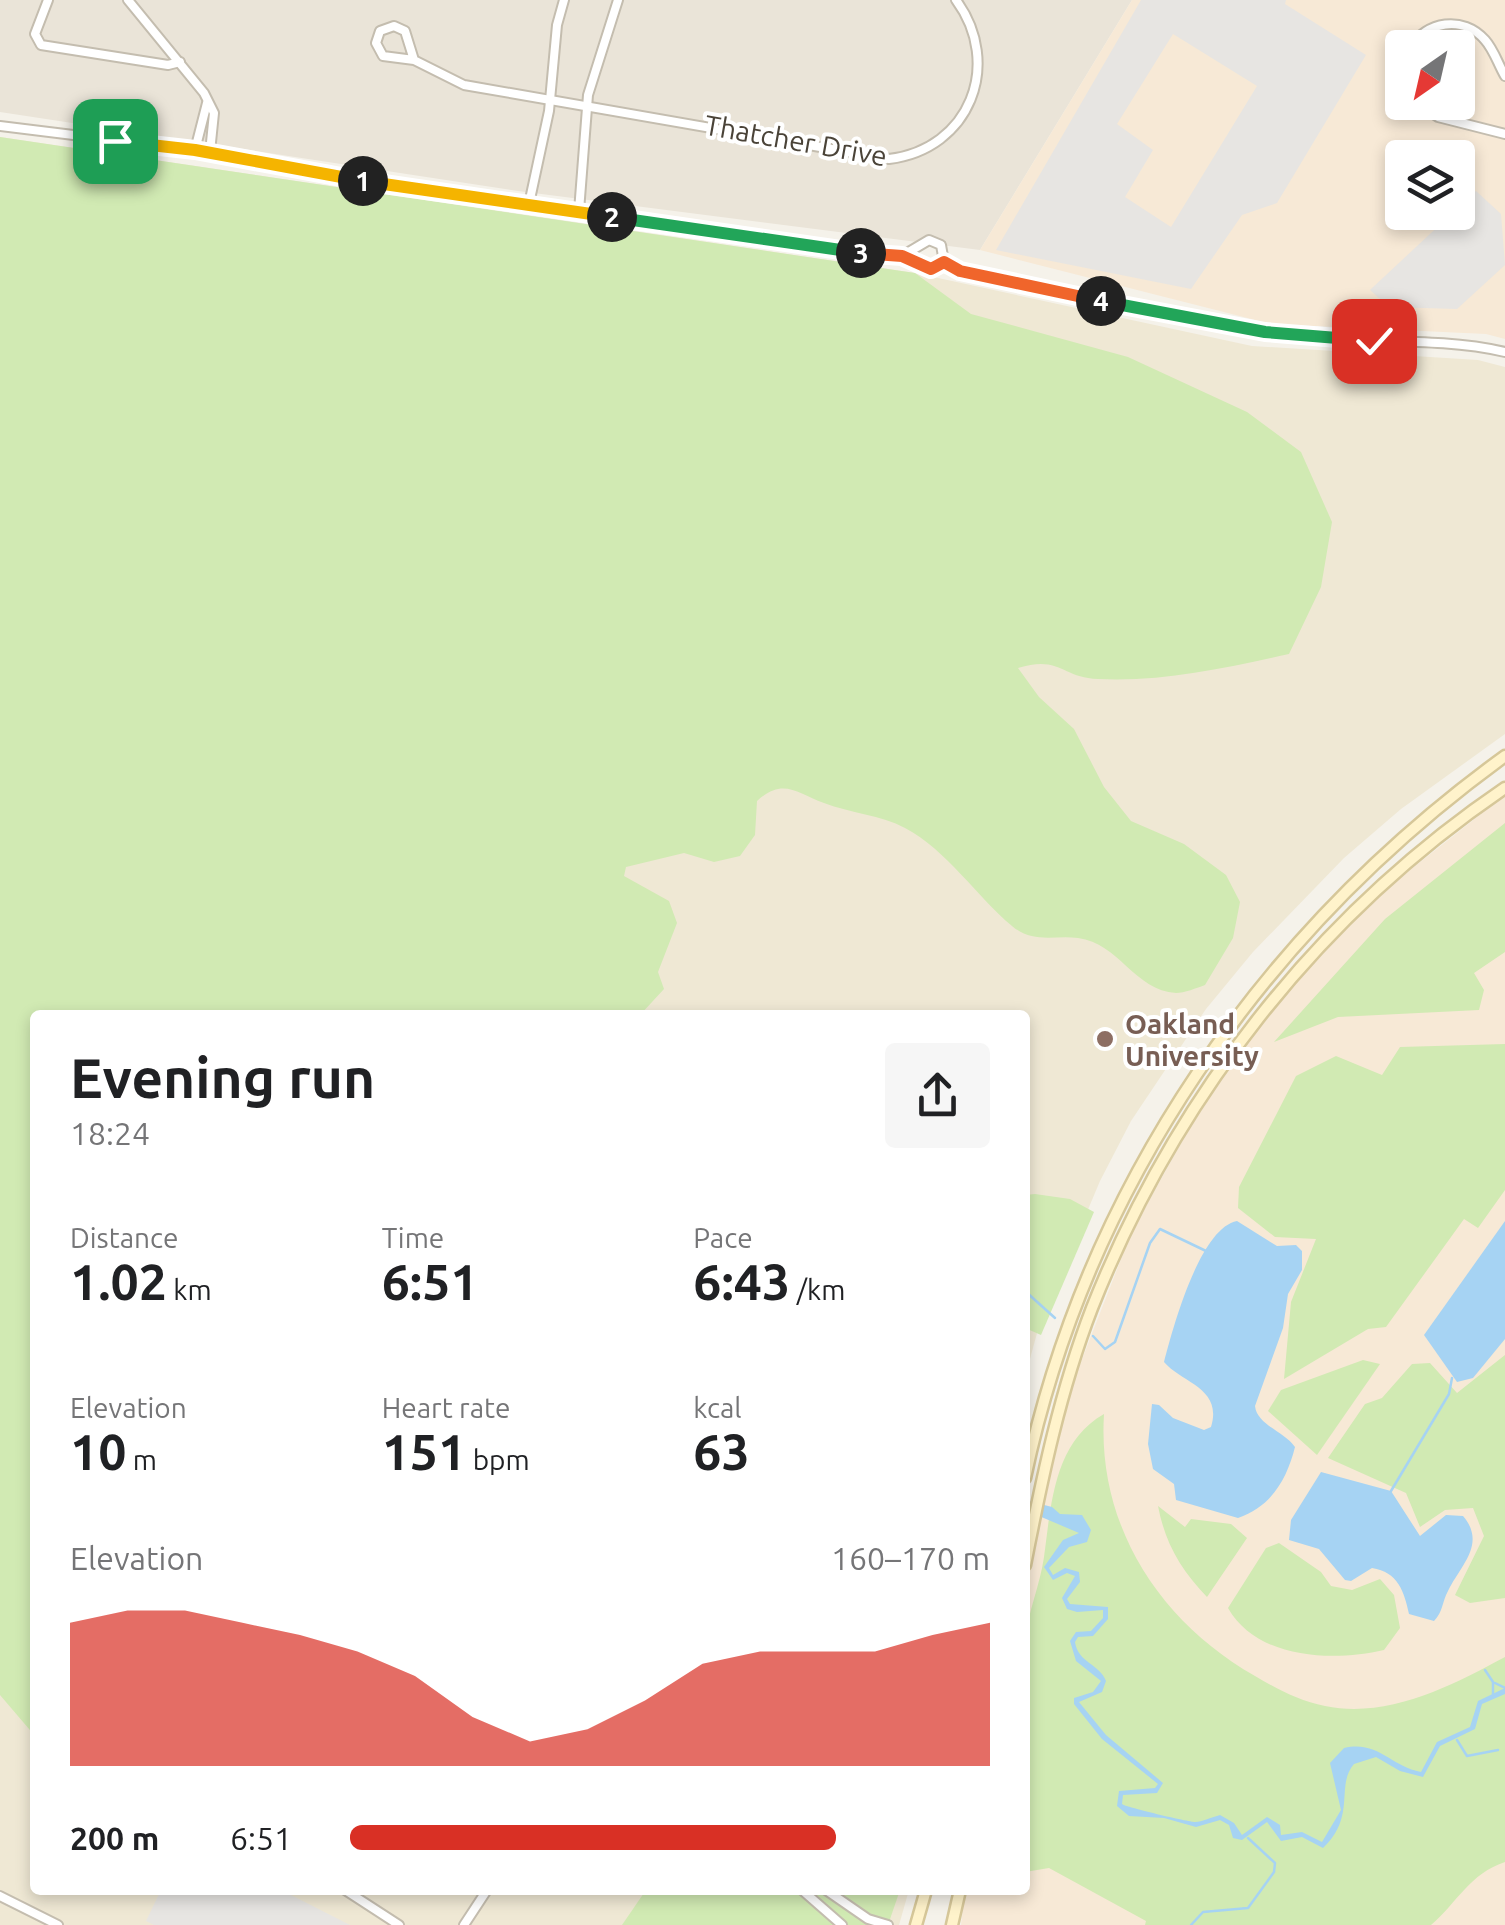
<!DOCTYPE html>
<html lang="en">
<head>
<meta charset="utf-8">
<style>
	:root { --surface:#fff; --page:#f6f6f6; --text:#202124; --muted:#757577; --accent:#d93025 }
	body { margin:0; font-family:Ubuntu,sans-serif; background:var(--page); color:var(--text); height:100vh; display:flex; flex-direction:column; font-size:38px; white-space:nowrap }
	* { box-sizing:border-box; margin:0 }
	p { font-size:32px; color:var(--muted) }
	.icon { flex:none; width:55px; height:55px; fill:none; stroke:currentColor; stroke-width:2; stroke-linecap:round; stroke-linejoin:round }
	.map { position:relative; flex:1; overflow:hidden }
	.side { position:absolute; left:30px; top:1010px; width:1000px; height:885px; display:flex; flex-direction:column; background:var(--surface); border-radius:10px; box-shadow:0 5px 15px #0003 }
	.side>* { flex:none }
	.needle { width:65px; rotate:214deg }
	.fabs { position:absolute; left:1385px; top:30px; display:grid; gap:20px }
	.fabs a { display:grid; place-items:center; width:90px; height:90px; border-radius:10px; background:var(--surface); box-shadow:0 5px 15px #0003; font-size:50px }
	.pin { position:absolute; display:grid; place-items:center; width:85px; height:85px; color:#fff; margin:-42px; border-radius:20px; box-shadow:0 5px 15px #0006 }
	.km { position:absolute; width:50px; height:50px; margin:-25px; border-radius:50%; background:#222; color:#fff; font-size:28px; line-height:50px; text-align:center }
	.round { display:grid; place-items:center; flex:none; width:105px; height:105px; border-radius:10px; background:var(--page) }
	.summary { display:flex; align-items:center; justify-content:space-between; height:170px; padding:0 40px }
	h1 { font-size:55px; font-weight:700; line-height:75px }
	.stats { display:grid; grid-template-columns:repeat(3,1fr); gap:15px; height:170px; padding:10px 40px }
	.stats div { display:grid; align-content:center }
	.stats b { font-size:50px; font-weight:700 }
	.stats small { font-size:28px; font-weight:400 }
	.stats p { font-size:28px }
	.chart { height:280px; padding:20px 40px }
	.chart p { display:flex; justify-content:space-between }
	.chart svg { width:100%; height:180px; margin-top:10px; fill:var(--accent); opacity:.7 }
	ul { padding:0 40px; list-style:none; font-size:32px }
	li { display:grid; grid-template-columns:160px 120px 1fr; align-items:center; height:75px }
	li i { height:25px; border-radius:12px; background:var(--accent) }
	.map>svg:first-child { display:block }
	.residential { fill:#eae4d8 }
	.commercial { fill:#f7e9d6; fill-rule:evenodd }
	.education { fill:#efe8d4 }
	.green { fill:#d1eab3 }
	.parking { fill:#e7e5e2; fill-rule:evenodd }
	.water { fill:#a6d3f3 }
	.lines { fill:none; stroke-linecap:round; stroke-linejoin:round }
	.stream { stroke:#a6d3f3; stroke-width:2.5 }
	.minor-casing { stroke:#c4bdaf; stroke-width:12 }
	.secondary-casing { stroke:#d6c799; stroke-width:15 }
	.minor { stroke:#fff; stroke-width:8 }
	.secondary { stroke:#fff3cb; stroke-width:10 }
	.split-1-casing { stroke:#fff; stroke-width:20 }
	.split-2-casing { stroke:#fff; stroke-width:20 }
	.split-3-casing { stroke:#fff; stroke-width:20 }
	.split-4-casing { stroke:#fff; stroke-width:20 }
	.split-5-casing { stroke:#fff; stroke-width:20 }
	.split-1 { stroke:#f5b400; stroke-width:12 }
	.split-2 { stroke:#f5b400; stroke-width:12 }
	.split-3 { stroke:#22a559; stroke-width:12 }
	.split-4 { stroke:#f0652b; stroke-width:12 }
	.split-5 { stroke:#22a559; stroke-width:12 }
	.education-dot { fill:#8d6e63; stroke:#fff; stroke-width:4 }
	.labels { text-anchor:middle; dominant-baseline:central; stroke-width:8; stroke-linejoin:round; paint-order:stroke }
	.street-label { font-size:28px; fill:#4a4338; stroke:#fff }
	.education-label { font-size:28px; font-weight:bold; fill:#785e54; stroke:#fff; text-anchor:start }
</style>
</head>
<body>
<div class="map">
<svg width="1505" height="1925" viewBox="0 0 1505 1925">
	<rect width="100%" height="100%" fill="#f5f2ea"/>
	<!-- residential -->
	<path class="residential" d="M 0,0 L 1132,0 L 980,250 L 518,191 L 0,112 Z"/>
	<!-- commercial -->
	<g class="commercial">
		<path d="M 1132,0 L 1505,0 L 1505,339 L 1486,334 L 1271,324 L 980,250 ZM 1402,48 L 1458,48 L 1458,102 L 1402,102 ZM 1402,158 L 1458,158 L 1458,212 L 1402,212 Z"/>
		<path d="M 1505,795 L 1505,1925 L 961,1925 L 965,1890 L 1025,1890 L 1025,1591 L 1070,1390 L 1132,1231 L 1203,1104 L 1276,1003 L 1381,893 Z"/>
	</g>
	<!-- education -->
	<path class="education" d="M 0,137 L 915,273 L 1252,346 L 1478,360 L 1505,367 L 1505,734 L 1401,809 L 1344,858 L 1253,952 L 1206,1009 L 1131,1121 L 1100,1181 L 1039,1326 L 1025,1377 L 1025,1015 L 35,1015 L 35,1890 L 909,1890 L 899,1925 L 0,1925 Z"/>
	<!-- green -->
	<g class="green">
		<path d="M 0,137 L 915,273 L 971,314 L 1128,357 L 1247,412 L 1301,452 L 1332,522 L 1321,587 L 1289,654 C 1225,668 1164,682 1098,679 C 1062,678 1060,655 1018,668 L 1039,697 L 1074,729 L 1104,787 L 1131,821 L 1184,844 L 1226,875 L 1240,902 L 1233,938 L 1205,985 C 1197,988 1184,993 1176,993 C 1135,991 1119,943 1078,938 C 1054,935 1033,944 1012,926 C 976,896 948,851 905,828 C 881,815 850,813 824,803 C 797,793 783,777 757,801 L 755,835 L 740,856 L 714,862 L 684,853 L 626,867 L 624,876 L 669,901 L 677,923 L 658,972 L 664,989 L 640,1015 L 35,1015 L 35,1736 L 0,1695 Z"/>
		<path d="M 1505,823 L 1505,952 L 1474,973 L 1484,990 L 1479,1010 L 1338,1017 L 1274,1042 L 1385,919 Z"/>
		<path d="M 1505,1044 L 1505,1190 L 1478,1228 L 1464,1219 L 1386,1327 L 1368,1329 L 1284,1379 L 1291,1302 L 1316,1239 L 1275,1237 L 1238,1208 L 1239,1187 L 1296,1076 L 1336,1056 L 1382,1075 L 1400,1047 Z"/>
		<path d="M 1035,1194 L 1070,1199 L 1094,1212 L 1041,1335 L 1025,1328 L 1025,1195 Z"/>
		<path d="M 1505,1355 L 1505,1598 L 1470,1603 L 1455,1595 L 1484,1536 L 1473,1508 L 1445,1510 L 1420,1527 L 1406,1493 L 1328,1458 L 1365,1404 L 1382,1398 L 1412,1364 L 1430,1363 L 1457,1393 Z"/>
		<path d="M 1363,1360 L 1380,1364 L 1317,1455 L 1268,1411 L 1281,1390 Z"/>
		<path d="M 1104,1414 C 1097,1526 1160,1622 1255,1676 C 1277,1689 1299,1701 1325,1706 C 1388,1719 1451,1686 1505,1657 L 1505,1862 C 1469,1874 1458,1902 1431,1925 L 1145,1925 L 1146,1921 L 1049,1868 L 1025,1872 C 1025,1796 1019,1717 1025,1640 C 1028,1612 1040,1585 1044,1557 C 1051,1507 1053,1443 1104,1414 Z"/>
		<path d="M 1158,1506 L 1185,1527 L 1191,1519 L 1231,1524 L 1247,1538 L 1207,1597 C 1181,1570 1165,1543 1158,1506 Z"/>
		<path d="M 1279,1543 L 1321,1572 L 1331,1586 L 1352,1590 L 1380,1579 L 1394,1595 L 1400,1628 L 1384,1650 C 1332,1662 1257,1659 1228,1608 L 1266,1548 Z"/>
		<path d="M 646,1890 L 900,1890 L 888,1925 L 622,1925 Z"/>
	</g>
	<!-- parking -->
	<g class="parking">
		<path d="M 1141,0 L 1286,0 L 1285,4 L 1366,55 L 1277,203 L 1242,215 L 1191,289 L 996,250 ZM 1173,34 L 1257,86 L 1171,227 L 1125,197 L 1153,150 L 1117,124 Z"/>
		<path d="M 1476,191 L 1501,214 L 1505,265 L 1457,309 L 1389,307 L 1370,290 Z"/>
		<path d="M 161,1890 L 281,1890 L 350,1925 L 154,1925 L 146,1921 Z"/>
	</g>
	<!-- water -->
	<g class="water">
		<path d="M 1237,1221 L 1277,1246 L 1296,1245 L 1302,1251 L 1302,1270 L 1288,1294 L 1283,1328 L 1255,1406 C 1257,1425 1284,1431 1295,1447 C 1287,1479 1271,1507 1238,1518 L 1176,1500 L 1174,1484 L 1153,1469 L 1148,1444 L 1152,1404 L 1159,1405 L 1173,1418 L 1204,1430 L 1211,1427 C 1223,1388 1182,1383 1164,1362 C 1173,1327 1200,1228 1237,1221 Z"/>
		<path d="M 1505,1221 L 1505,1339 L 1473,1378 L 1457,1382 L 1424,1335 Z"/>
		<path d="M 1321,1472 L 1391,1491 L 1420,1536 L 1446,1515 L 1463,1516 C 1487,1544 1460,1566 1448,1591 C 1442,1602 1443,1612 1434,1621 L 1409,1614 C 1404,1591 1398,1572 1372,1568 L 1351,1581 L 1345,1580 L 1319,1549 L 1289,1540 L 1291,1520 Z"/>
		<path d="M 1025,1500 L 1052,1507 L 1060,1514 L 1082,1515 L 1091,1530 L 1087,1542 L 1069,1547 L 1049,1568 L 1053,1575 L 1065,1568 L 1079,1572 L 1080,1582 L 1067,1599 L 1070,1604 L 1108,1607 L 1108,1619 L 1093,1636 L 1078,1637 L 1075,1642 C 1078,1663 1100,1664 1106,1681 L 1102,1692 L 1079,1702 L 1106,1735 L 1163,1783 L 1157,1793 L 1123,1795 L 1122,1804 C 1125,1807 1189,1822 1195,1822 C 1202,1822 1212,1817 1220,1815 L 1234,1823 L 1242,1835 L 1267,1817 L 1280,1825 L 1281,1835 L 1302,1832 L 1322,1842 L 1341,1810 L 1330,1763 L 1344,1748 C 1378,1740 1390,1766 1421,1772 L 1437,1742 L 1470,1727 L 1478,1701 L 1505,1688 L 1505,1694 L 1482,1704 L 1475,1729 L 1440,1746 L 1423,1777 L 1400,1771 L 1376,1757 L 1354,1764 C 1335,1786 1357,1816 1323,1848 L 1302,1837 L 1281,1841 L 1267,1822 L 1242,1840 L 1233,1838 L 1229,1825 L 1220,1820 L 1196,1827 L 1164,1818 L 1129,1816 L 1117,1806 L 1119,1791 L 1155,1788 L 1158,1784 L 1102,1739 L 1074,1704 L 1074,1698 L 1093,1692 L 1101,1681 L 1076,1661 L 1070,1641 L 1076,1632 L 1091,1631 L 1103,1618 L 1103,1610 L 1077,1612 L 1067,1609 L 1062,1598 L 1075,1576 L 1067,1573 L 1053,1580 L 1044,1567 L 1063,1540 L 1079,1533 L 1025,1510 Z"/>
	</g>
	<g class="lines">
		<!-- stream -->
		<g class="stream">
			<path d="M 1025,1291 L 1055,1318"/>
			<path d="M 1093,1336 L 1105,1349 L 1115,1342 L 1150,1243 L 1160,1229 L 1206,1251"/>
			<path d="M 1391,1491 L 1449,1394 L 1452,1378"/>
			<path d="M 1485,1670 L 1493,1682 L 1493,1695"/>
			<path d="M 1495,1683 L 1505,1688"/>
			<path d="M 1457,1740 L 1467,1756 L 1498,1750"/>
			<path d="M 1191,1925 L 1203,1912 L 1248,1908 L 1274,1872 L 1275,1863 L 1248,1838"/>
		</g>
		<defs>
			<g id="minor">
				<path d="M 48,0 L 35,34 L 41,45 L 168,65 L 180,62"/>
				<path d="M 128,0 L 204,93 L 214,113 L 210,152"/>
				<path d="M 1410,48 C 1426,21 1463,15 1485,40 C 1494,50 1498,64 1505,76"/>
				<path d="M 414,60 L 405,31 L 394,26 L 380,31 L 376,43 L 383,56 L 414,60 L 464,85 L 889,159 C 970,149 1003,64 956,0"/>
				<path d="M 1416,102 L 1438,117 L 1505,134"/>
				<path d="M 0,126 L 195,150 L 374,183 L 854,253 L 902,256 L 931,269 L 944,262"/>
				<path d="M 195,150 L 207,103"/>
				<path d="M 529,204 L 549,111 L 557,25 L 564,0"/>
				<path d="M 579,211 L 588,95 L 618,0"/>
				<path d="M 902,256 L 929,240 L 941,245 L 944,262"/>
				<path d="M 944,262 L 974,274 C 1079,297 1184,323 1291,336 C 1362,345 1435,336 1505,352"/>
				<path d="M 345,1890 L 399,1925"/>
				<path d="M 802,1890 L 842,1925"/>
				<path d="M 826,1890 L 868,1919 L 888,1925"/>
				<path d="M 0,1896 L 58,1925"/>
				<path d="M 464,1925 L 487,1890"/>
			</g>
			<g id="secondary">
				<path d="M 1025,1478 C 1087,1184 1264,931 1505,756"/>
				<path d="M 1025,1565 C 1042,1478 1060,1391 1092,1308 C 1175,1098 1318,915 1505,788"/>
				<path d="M 916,1925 L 926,1890"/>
				<path d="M 952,1925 L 960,1890"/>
			</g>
		</defs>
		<!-- minor casing -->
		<use href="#minor" class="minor-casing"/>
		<!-- secondary casing -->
		<use href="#secondary" class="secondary-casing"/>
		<!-- minor -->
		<use href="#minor" class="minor"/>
		<!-- secondary -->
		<use href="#secondary" class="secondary"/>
	</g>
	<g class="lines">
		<defs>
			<path id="split-1" d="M 115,141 L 195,150 L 363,181"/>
			<path id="split-2" d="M 363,181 L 612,217"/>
			<path id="split-3" d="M 612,217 L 861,253"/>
			<path id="split-4" d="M 861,253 L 902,256 L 931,269 L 944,262 L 960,271 L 1101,301"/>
			<path id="split-5" d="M 1101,301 L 1265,332 L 1374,341"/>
		</defs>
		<!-- split-1 casing -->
		<use href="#split-1" class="split-1-casing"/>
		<!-- split-2 casing -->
		<use href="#split-2" class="split-2-casing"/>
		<!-- split-3 casing -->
		<use href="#split-3" class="split-3-casing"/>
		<!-- split-4 casing -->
		<use href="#split-4" class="split-4-casing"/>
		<!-- split-5 casing -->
		<use href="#split-5" class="split-5-casing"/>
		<!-- split-1 -->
		<use href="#split-1" class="split-1"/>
		<!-- split-2 -->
		<use href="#split-2" class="split-2"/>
		<!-- split-3 -->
		<use href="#split-3" class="split-3"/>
		<!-- split-4 -->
		<use href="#split-4" class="split-4"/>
		<!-- split-5 -->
		<use href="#split-5" class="split-5"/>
	</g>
	<!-- markers -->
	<circle class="education-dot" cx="1105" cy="1039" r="10"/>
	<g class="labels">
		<!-- street labels -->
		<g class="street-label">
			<text transform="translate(796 140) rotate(10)">Thatcher Drive</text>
		</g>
		<!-- education labels -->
		<g class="education-label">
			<text x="1125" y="1023">Oakland<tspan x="1125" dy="32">University</tspan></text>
		</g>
	</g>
</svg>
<div class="fabs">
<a><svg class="needle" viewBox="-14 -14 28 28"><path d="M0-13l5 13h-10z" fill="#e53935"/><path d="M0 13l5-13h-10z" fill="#757577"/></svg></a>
<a><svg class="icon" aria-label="layers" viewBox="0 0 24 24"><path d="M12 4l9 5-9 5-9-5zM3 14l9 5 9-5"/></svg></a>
</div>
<div class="pin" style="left:115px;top:141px;background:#1e9e55"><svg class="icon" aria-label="arrive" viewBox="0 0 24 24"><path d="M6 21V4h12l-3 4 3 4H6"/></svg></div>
<div class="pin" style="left:1374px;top:341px;background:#d93025"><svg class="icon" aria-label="check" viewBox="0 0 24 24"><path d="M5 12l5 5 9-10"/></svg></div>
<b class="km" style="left:363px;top:181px">1</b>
<b class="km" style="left:612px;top:217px">2</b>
<b class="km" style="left:861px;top:253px">3</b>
<b class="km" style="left:1101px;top:301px">4</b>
<section class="side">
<div class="summary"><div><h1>Evening run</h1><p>18:24</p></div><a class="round"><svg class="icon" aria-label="share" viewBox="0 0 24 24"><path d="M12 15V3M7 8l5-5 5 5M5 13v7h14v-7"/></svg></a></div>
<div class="stats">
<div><p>Distance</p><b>1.02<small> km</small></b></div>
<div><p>Time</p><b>6:51</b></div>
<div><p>Pace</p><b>6:43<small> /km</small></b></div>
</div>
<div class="stats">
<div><p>Elevation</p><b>10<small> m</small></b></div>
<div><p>Heart rate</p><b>151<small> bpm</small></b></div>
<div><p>kcal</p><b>63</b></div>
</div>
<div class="chart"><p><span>Elevation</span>160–170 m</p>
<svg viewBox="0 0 160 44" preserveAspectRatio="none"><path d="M0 44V9L10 6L20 6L30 9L40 12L50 16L60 22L70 32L80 38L90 35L100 28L110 19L120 16L130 16L140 16L150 12L160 9V44z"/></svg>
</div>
<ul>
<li><b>200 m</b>6:51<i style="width:76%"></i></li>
</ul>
</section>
</div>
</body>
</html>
